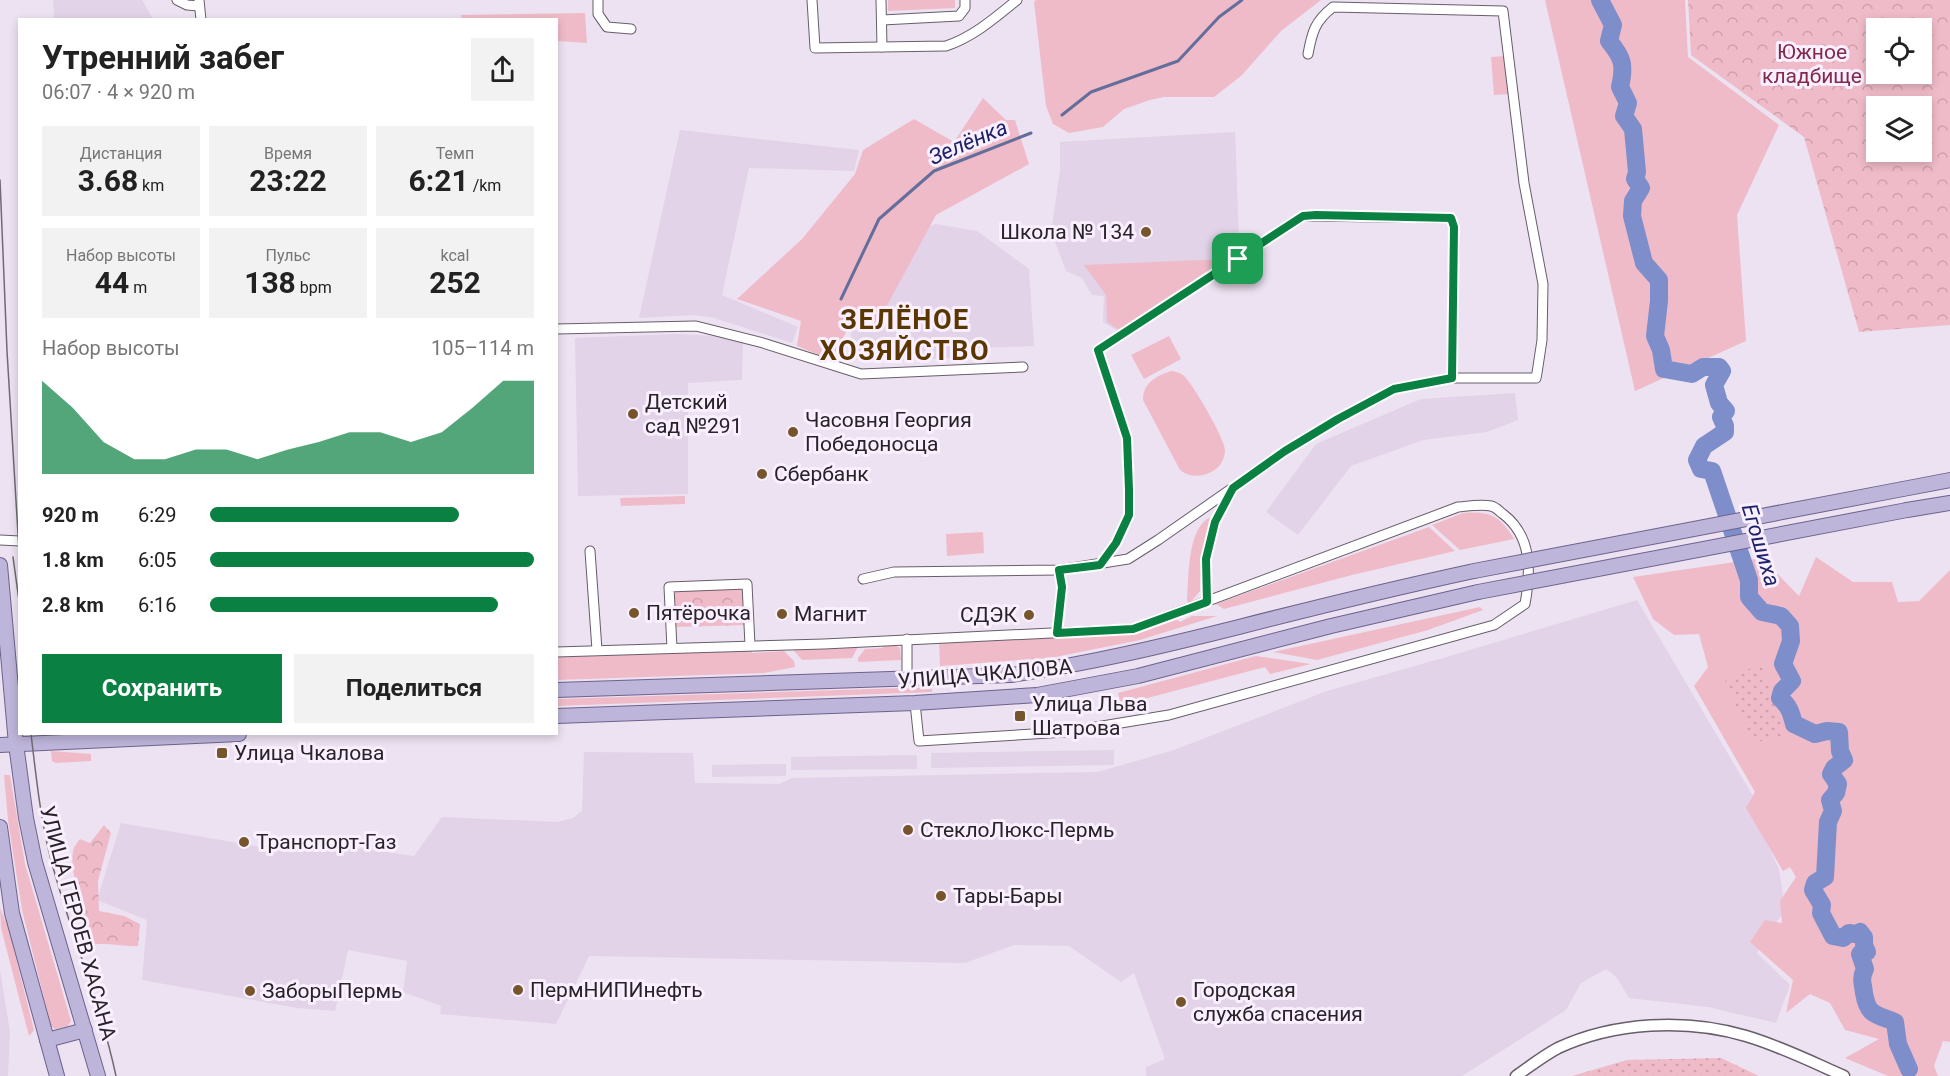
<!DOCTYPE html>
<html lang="ru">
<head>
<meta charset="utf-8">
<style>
	:root { --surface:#fff; --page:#f2f2f2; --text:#222; --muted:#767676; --accent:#0b8043 }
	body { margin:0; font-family:Roboto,sans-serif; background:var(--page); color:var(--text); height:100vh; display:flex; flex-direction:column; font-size:22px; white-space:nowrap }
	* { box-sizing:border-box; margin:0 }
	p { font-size:20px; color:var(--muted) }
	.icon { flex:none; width:33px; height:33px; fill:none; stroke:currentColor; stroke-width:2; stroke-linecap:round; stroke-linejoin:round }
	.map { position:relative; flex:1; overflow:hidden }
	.drawer { position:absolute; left:18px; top:18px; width:540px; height:717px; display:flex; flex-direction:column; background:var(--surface); border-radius:0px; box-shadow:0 3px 9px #0003 }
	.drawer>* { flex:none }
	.controls { position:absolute; left:1866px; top:18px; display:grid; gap:12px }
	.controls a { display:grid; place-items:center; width:66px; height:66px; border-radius:0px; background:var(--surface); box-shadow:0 3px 9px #0003; font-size:30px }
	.pin { position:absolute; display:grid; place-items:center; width:51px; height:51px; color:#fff; margin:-26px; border-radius:12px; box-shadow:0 3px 9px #0006 }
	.round { display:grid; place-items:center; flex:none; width:63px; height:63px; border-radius:0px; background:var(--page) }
	.headline { display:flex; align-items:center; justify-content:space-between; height:102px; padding:0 24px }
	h1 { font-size:33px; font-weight:700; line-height:45px }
	.figures { display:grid; grid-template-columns:repeat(3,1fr); gap:9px; height:102px; padding:6px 24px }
	.figures div { display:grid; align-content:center; border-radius:0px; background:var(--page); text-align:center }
	.figures b { font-size:30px; font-weight:700 }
	.figures small { font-size:16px; font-weight:400 }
	.figures p { font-size:16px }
	.chart { height:168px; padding:12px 24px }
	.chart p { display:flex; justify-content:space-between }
	.chart svg { width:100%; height:108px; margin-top:6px; fill:var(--accent); opacity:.7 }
	.primary-button { display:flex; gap:12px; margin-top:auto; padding:12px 24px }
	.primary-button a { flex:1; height:69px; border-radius:0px; background:var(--accent); color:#fff; font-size:24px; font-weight:700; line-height:69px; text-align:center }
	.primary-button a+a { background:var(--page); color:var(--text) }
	ul { padding:0 24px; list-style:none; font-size:20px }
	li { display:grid; grid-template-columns:96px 72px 1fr; align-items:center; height:45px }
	li i { height:15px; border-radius:8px; background:var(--accent) }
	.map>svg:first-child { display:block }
	.built { fill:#e2d3e8 }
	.green { fill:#f0bbc8 }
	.forest { fill:url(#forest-crowns); fill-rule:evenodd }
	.garden { fill:url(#garden-dots) }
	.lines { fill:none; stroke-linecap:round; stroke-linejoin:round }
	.stream { stroke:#636e9a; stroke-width:3 }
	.river { stroke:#7d8ecb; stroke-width:18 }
	.minor-casing { stroke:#675e6a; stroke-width:11 }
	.tertiary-casing { stroke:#675e6a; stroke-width:13 }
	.primary-casing { stroke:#6d628c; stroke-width:16 }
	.minor { stroke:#fff; stroke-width:9 }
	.tertiary { stroke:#fff; stroke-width:10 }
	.primary { stroke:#beb5da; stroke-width:14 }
	.tram { stroke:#706a72; stroke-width:1.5 }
	.primary-bridge-casing { stroke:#6d628c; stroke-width:16; stroke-linecap:butt }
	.primary-bridge { stroke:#beb5da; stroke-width:14 }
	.route-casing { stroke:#fff; stroke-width:12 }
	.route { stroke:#0b8043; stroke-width:8 }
	.poi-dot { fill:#76552c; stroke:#faeffe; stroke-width:2 }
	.labels { text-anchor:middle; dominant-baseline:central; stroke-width:6; stroke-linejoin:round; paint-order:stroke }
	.park-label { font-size:21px; fill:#812a49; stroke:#faeffe }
	.poi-label { font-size:21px; fill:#272328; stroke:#faeffe; text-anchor:start }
	.street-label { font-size:21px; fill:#272328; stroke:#faeffe }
	.water-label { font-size:22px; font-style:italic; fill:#1c236b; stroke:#faeffe }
	.district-label { font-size:27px; font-weight:bold; letter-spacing:1.5px; fill:#5a3701; stroke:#faeffe }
</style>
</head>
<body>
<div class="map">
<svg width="1950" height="1076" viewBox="0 0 1950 1076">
	<defs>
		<pattern id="forest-crowns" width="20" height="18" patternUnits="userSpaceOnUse" patternTransform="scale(1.5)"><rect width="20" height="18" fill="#f0bbc8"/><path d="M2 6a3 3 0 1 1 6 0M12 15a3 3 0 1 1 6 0" fill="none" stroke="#cea0ac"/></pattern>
		<pattern id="garden-dots" width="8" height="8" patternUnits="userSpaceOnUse" patternTransform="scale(1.5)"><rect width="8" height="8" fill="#f0bbc8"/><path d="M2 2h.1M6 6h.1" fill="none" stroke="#cea0ac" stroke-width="1.8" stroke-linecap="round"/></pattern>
	</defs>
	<rect width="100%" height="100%" fill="#ede2f1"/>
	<!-- built -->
	<g class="built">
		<path d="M 53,0 L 142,0 L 153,19 L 54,19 Z"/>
		<path d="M 680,130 L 859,150 L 854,171 L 749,168 L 722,295 L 798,327 L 792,343 L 711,317 L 691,315 L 639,318 Z"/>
		<path d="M 1235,132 L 1239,239 L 1223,263 L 1119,332 L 1103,322 L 1104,296 L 1092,295 L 1082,278 L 1066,271 L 1054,239 L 1052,226 L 1060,171 L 1060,142 Z"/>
		<path d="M 936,224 L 977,231 L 1029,269 L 1034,346 L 978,348 L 978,356 L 900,361 L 881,359 L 852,360 L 851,330 L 859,330 L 913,232 Z"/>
		<path d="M 677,334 L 713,336 L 743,343 L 742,380 L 688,383 L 688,494 L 578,496 L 575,338 Z"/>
		<path d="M 1515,393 L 1518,420 L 1487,432 L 1423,440 L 1351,466 L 1298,535 L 1266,512 L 1316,444 L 1421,399 Z"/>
		<path d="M 1637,600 L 1760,808 L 1761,831 L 1779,869 L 1785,909 L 1757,953 L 1790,985 L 1776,1023 L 1708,1007 L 1629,998 L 1617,978 L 1606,969 L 1581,983 L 1566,1010 L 1462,1076 L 1146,1076 L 1146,1067 L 1165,1059 L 1134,973 L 1121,982 L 1069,946 L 1014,945 L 965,963 L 589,956 L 556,1024 L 440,1014 L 441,1006 L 403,992 L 407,961 L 348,950 L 335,1011 L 297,1008 L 142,980 L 147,920 L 97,900 L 121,823 L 262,847 L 293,839 L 414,856 L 442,817 L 557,822 L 573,818 L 582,811 L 584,752 L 693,753 L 695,783 L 779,784 L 792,778 L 1098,772 L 1174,750 L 1327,691 L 1443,658 Z"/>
		<path d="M 1114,750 L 1114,765 L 931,768 L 931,753 Z"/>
		<path d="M 917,755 L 917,769 L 791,770 L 791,757 Z"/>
		<path d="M 786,764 L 786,776 L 712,777 L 712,765 Z"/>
		<path d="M 0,970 L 10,1032 L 8,1076 L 0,1076 Z"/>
	</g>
	<!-- green -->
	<g class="green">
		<path d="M 888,0 L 955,0 L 955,8 L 888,11 Z"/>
		<path d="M 1036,0 L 1321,0 L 1281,31 L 1241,76 L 1214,97 L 1164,97 L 1150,100 L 1124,109 L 1103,127 L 1069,133 L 1053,124 L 1046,106 L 1034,2 Z"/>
		<path d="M 1545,0 L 1685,0 L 1688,57 L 1779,125 L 1737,215 L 1746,341 L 1635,391 Z"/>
		<path d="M 585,13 L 587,43 L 557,41 L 556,20 L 462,20 L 461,15 Z"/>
		<path d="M 1506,56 L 1511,94 L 1494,95 L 1491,57 Z"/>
		<path d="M 983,98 L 1006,120 L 1015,120 L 1029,164 L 936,215 L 877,324 L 851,323 L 831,360 L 797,346 L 801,321 L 737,299 L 802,239 L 855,174 L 863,150 L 914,119 L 954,142 Z"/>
		<path d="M 1225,259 L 1119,330 L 1107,322 L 1106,295 L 1084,265 Z"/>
		<path d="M 1169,336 L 1181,359 L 1144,379 L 1131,355 Z"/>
		<path d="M 1171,371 C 1176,372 1180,372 1184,376 C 1193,384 1225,439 1225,450 C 1225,473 1195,483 1180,470 L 1143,400 C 1143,383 1156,376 1171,371 Z"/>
		<path d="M 685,496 L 685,504 L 621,506 L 620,498 Z"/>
		<path d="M 1463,513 C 1490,511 1500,516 1514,539 L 1460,550 L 1432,525 Z"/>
		<path d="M 1211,517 L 1201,566 L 1200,591 L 1189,604 L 1187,600 C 1189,576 1187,527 1211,517 Z"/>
		<path d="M 1429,527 L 1455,551 L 1352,575 L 1224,609 L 1216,604 Z"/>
		<path d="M 983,532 L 984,553 L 947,556 L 946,534 Z"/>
		<path d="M 1816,557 L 1853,582 L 1892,582 L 1898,602 L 1919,601 L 1950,570 L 1950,1042 L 1943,1041 L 1934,1066 L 1938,1076 L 1888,1076 L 1845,1058 L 1879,1039 L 1845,1030 L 1830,1003 L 1810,994 L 1786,1013 L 1793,980 L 1750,942 L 1765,920 L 1782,923 L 1780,901 L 1796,877 L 1790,867 L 1783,871 L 1746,808 L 1755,792 L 1694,686 L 1708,667 L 1699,634 L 1674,635 L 1653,619 L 1633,577 L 1762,558 L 1799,596 Z"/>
		<path d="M 1480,607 L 1483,610 L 1428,630 L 1317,660 L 1273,652 Z"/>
		<path d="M 1192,616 L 1217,616 L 1140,640 L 1050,658 L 940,666 L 939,642 L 1121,635 L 1176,619 L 1180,622 Z"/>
		<path d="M 884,643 L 890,643 L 900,648 L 901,660 L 858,662 L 858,658 L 865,649 L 883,648 Z"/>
		<path d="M 859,645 L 852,658 L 802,660 L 790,646 Z"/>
		<path d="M 751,648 L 752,653 L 784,651 L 794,661 L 795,667 L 764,673 L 557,680 L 556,655 Z"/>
		<path d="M 1256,656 L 1311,664 L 1270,674 L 1265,667 L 1121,705 L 1118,693 Z"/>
		<path d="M 932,687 L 932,692 L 556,706 L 557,699 Z"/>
		<path d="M 51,751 L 91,754 L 91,761 L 56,763 L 52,761 Z"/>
		<path d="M 4,775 L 10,775 L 25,864 L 71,1021 L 68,1026 L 55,1029 L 51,1026 L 22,910 L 8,820 Z"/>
		<path d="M 0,908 L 8,927 L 34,1030 L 29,1036 L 1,928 Z"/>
	</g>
	<!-- forest -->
	<g class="forest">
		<path d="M 1688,0 L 1950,0 L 1950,325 L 1859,332 L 1804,137 L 1691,55 ZM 1876,28 L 1922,28 L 1922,74 L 1876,74 ZM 1876,106 L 1922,106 L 1922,152 L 1876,152 Z"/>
		<path d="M 743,587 L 745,625 L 674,627 L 672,590 Z"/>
		<path d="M 104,825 L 111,833 L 98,881 L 99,911 L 124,916 L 140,924 L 138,946 C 124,947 105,942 92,945 C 86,924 69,871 73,851 C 74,846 77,843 80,839 L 90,843 Z"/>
	</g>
	<!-- garden -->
	<g class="garden">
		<path d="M 1761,663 L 1784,735 L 1753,743 L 1725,681 Z"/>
		<path d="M 1721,1058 L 1759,1076 L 1572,1076 L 1627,1060 Z"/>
	</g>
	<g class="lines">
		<!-- stream -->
		<g class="stream">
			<path d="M 1062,115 L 1091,92 L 1178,61 L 1219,17 L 1242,0"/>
			<path d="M 841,299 L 879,219 L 934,171 L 1031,133"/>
		</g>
		<!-- river -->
		<path class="river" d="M 1600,0 L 1613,25 L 1609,41 C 1623,58 1625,65 1620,87 L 1628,103 L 1624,116 L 1633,129 L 1637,172 L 1635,179 L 1641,188 L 1633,201 L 1632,216 L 1644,263 L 1659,280 L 1659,301 L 1655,336 L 1661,350 L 1664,369 L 1692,374 L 1703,367 L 1719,367 L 1722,371 L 1714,385 L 1719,403 L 1726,411 L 1721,417 L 1725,426 L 1725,432 L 1704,446 L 1697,460 L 1701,469 L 1712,471 L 1749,580 L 1749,597 L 1762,612 L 1781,616 L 1790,626 L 1791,641 L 1783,664 L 1792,681 L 1782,691 L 1780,698 C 1789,706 1791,712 1794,724 L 1815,734 L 1827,731 L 1839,732 L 1840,751 L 1844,760 L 1834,768 L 1831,774 L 1838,784 L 1836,793 L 1830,800 L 1833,811 L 1828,822 L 1825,877 L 1815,883 L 1813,890 L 1822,905 L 1821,913 L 1833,936 L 1843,938 L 1849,933 L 1855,934 L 1860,932 L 1864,937 L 1864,945 L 1867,952 L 1860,954 L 1865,969 C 1860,979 1863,983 1864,993 C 1868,1016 1875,1014 1895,1022 L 1898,1044 L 1909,1069"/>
		<defs>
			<g id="minor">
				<path d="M 177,0 L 187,5 L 199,6"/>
				<path d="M 199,0 L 201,20"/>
				<path d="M 598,0 L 598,14 L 607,27 L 631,29"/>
				<path d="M 812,0 L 815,48 L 946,46 C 973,37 995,18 1017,0"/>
				<path d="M 881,0 L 882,47"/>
				<path d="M 882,20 L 959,16 L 965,8 L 965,0"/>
				<path d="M 556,329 L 696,326 L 763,343 L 861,374 L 1023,367"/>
				<path d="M 0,540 L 20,541"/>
				<path d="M 590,551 L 597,650"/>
				<path d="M 1100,565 L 1116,543 L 1129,515 L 1129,490 L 1127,438 L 1098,350 L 1303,216 L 1451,218 L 1454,227 L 1452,378"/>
				<path d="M 863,579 L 894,572 L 1059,570 L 1128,559 L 1158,540 L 1231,489"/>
				<path d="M 1207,602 L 1206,559 L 1215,522 L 1233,488 L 1285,451 L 1338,419 L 1394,389 L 1452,378 L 1536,378 L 1537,373 L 1542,340 L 1543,284 L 1524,183 L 1503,11 L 1333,7 C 1315,21 1312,32 1308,54"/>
				<path d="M 1057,632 L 1062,587 L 1059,570"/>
				<path d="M 672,648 L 669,587 L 747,584 L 750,645"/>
				<path d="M 556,652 L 824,644 L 1133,629 L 1458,507 C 1469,506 1481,504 1491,506 C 1496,507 1499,511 1503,514 C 1532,536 1531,571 1525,604 L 1494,625 L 1169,715 L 1066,732 L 919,741 L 915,703"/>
				<path d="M 907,678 L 907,639"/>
			</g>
			<path id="tertiary" d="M 1516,1076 C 1529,1067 1543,1056 1558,1048 C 1614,1022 1686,1018 1746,1036 C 1780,1046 1812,1062 1844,1076"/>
			<g id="primary">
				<path d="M 1903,489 L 1950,480"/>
				<path d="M 1907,510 L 1950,503"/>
				<path d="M 0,565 L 16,744 L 26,818 L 35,862 L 98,1076"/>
				<path d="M 556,690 L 1011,675 C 1088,664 1163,646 1239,627 C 1317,607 1395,588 1474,571"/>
				<path d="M 556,716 L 915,703 L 1037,695 L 1138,676 L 1331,626 L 1478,592"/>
				<path d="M 0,745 L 239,734"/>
				<path d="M 0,827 L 12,913 L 57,1076"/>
				<path d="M 47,1040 L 85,1030"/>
			</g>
		</defs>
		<!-- minor casing -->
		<use href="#minor" class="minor-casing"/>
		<!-- tertiary casing -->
		<use href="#tertiary" class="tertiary-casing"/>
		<!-- primary casing -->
		<use href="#primary" class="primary-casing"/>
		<!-- minor -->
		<use href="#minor" class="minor"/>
		<!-- tertiary -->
		<use href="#tertiary" class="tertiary"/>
		<!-- primary -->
		<use href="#primary" class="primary"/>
		<!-- tram -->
		<g class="tram">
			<path d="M 0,180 L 7,351 L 20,567"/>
			<path d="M 13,557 L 20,608"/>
			<path d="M 31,734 C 36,775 40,816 50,856 C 69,930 100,1001 116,1076"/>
		</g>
		<defs>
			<g id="primary-bridge">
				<path d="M 1474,571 L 1903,489"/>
				<path d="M 1478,592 L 1907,510"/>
			</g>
		</defs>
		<!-- primary-bridge casing -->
		<use href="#primary-bridge" class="primary-bridge-casing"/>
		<!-- primary-bridge -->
		<use href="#primary-bridge" class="primary-bridge"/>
	</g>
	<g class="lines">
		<defs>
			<path id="route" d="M 1316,215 L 1451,218 L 1454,227 L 1452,378 L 1394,389 L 1338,419 L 1285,451 L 1233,488 L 1215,522 L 1206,559 L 1207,602 L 1133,629 L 1057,633 L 1062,587 L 1059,570 L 1100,565 L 1116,543 L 1129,515 L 1129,490 L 1127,438 L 1098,350 L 1303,216 Z"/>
		</defs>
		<!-- route casing -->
		<use href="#route" class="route-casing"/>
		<!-- route -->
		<use href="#route" class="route"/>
	</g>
	<!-- markers -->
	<g class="poi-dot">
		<circle cx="1146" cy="232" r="6"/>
		<circle cx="633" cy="414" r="6"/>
		<circle cx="793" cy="432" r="6"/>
		<circle cx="762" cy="474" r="6"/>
		<circle cx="634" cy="613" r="6"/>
		<circle cx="782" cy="614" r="6"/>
		<circle cx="1029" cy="615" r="6"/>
		<rect x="1014" y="710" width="12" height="12" rx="3"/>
		<rect x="216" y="747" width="12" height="12" rx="3"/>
		<circle cx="908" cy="830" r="6"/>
		<circle cx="244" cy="842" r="6"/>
		<circle cx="941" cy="896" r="6"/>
		<circle cx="518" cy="990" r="6"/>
		<circle cx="250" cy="991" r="6"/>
		<circle cx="1181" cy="1002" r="6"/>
	</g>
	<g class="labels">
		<!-- park labels -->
		<g class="park-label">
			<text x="1812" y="52">Южное<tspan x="1812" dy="24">кладбище</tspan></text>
		</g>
		<!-- poi labels -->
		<g class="poi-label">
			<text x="1134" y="232" text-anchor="end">Школа № 134</text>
			<text x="645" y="402">Детский<tspan x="645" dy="24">сад №291</tspan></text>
			<text x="805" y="420">Часовня Георгия<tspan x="805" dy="24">Победоносца</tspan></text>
			<text x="774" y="474">Сбербанк</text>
			<text x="646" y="613">Пятёрочка</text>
			<text x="794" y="614">Магнит</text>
			<text x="1017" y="615" text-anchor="end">СДЭК</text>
			<text x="1032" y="704">Улица Льва<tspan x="1032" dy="24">Шатрова</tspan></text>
			<text x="234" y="753">Улица Чкалова</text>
			<text x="920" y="830">СтеклоЛюкс-Пермь</text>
			<text x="256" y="842">Транспорт-Газ</text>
			<text x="953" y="896">Тары-Бары</text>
			<text x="530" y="990">ПермНИПИнефть</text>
			<text x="1193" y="990">Городская<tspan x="1193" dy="24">служба спасения</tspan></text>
			<text x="262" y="991">ЗаборыПермь</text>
		</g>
		<!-- street labels -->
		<g class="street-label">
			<text transform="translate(985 674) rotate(-5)">УЛИЦА ЧКАЛОВА</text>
			<text transform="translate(78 923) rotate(75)">УЛИЦА ГЕРОЕВ ХАСАНА</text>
		</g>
		<!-- water labels -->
		<g class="water-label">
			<text transform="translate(968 142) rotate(-23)">Зелёнка</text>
			<text transform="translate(1761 545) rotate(73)">Егошиха</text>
		</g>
		<!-- district labels -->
		<g class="district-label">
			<text x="905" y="320">ЗЕЛЁНОЕ<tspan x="905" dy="31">ХОЗЯЙСТВО</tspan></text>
		</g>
	</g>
</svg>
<div class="controls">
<a><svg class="icon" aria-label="locate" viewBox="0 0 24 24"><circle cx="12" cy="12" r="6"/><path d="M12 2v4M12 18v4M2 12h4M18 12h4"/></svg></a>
<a><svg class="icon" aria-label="layers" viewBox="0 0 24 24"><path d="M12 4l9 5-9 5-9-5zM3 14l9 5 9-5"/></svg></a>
</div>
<div class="pin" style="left:1238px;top:259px;background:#1e9e55"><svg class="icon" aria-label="arrive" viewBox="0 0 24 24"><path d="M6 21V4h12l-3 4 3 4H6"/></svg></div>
<section class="drawer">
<div class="headline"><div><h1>Утренний забег</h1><p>06:07 · 4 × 920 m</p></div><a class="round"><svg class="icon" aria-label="share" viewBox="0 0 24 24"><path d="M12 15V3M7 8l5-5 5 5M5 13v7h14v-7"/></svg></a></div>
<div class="figures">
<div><p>Дистанция</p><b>3.68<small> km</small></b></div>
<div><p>Время</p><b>23:22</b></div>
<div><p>Темп</p><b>6:21<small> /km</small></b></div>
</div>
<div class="figures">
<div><p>Набор высоты</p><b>44<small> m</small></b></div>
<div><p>Пульс</p><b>138<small> bpm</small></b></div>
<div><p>kcal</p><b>252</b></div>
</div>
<div class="chart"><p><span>Набор высоты</span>105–114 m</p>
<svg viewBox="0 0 160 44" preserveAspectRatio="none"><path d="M0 44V6L10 17L20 31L30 38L40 38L50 34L60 34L70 38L80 34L90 31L100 27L110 27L120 31L130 27L140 17L150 6L160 6V44z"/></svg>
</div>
<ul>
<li><b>920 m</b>6:29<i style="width:77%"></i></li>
<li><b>1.8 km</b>6:05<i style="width:100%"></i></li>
<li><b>2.8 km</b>6:16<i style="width:89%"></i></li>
</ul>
<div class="primary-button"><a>Сохранить</a><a>Поделиться</a></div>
</section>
</div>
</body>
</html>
